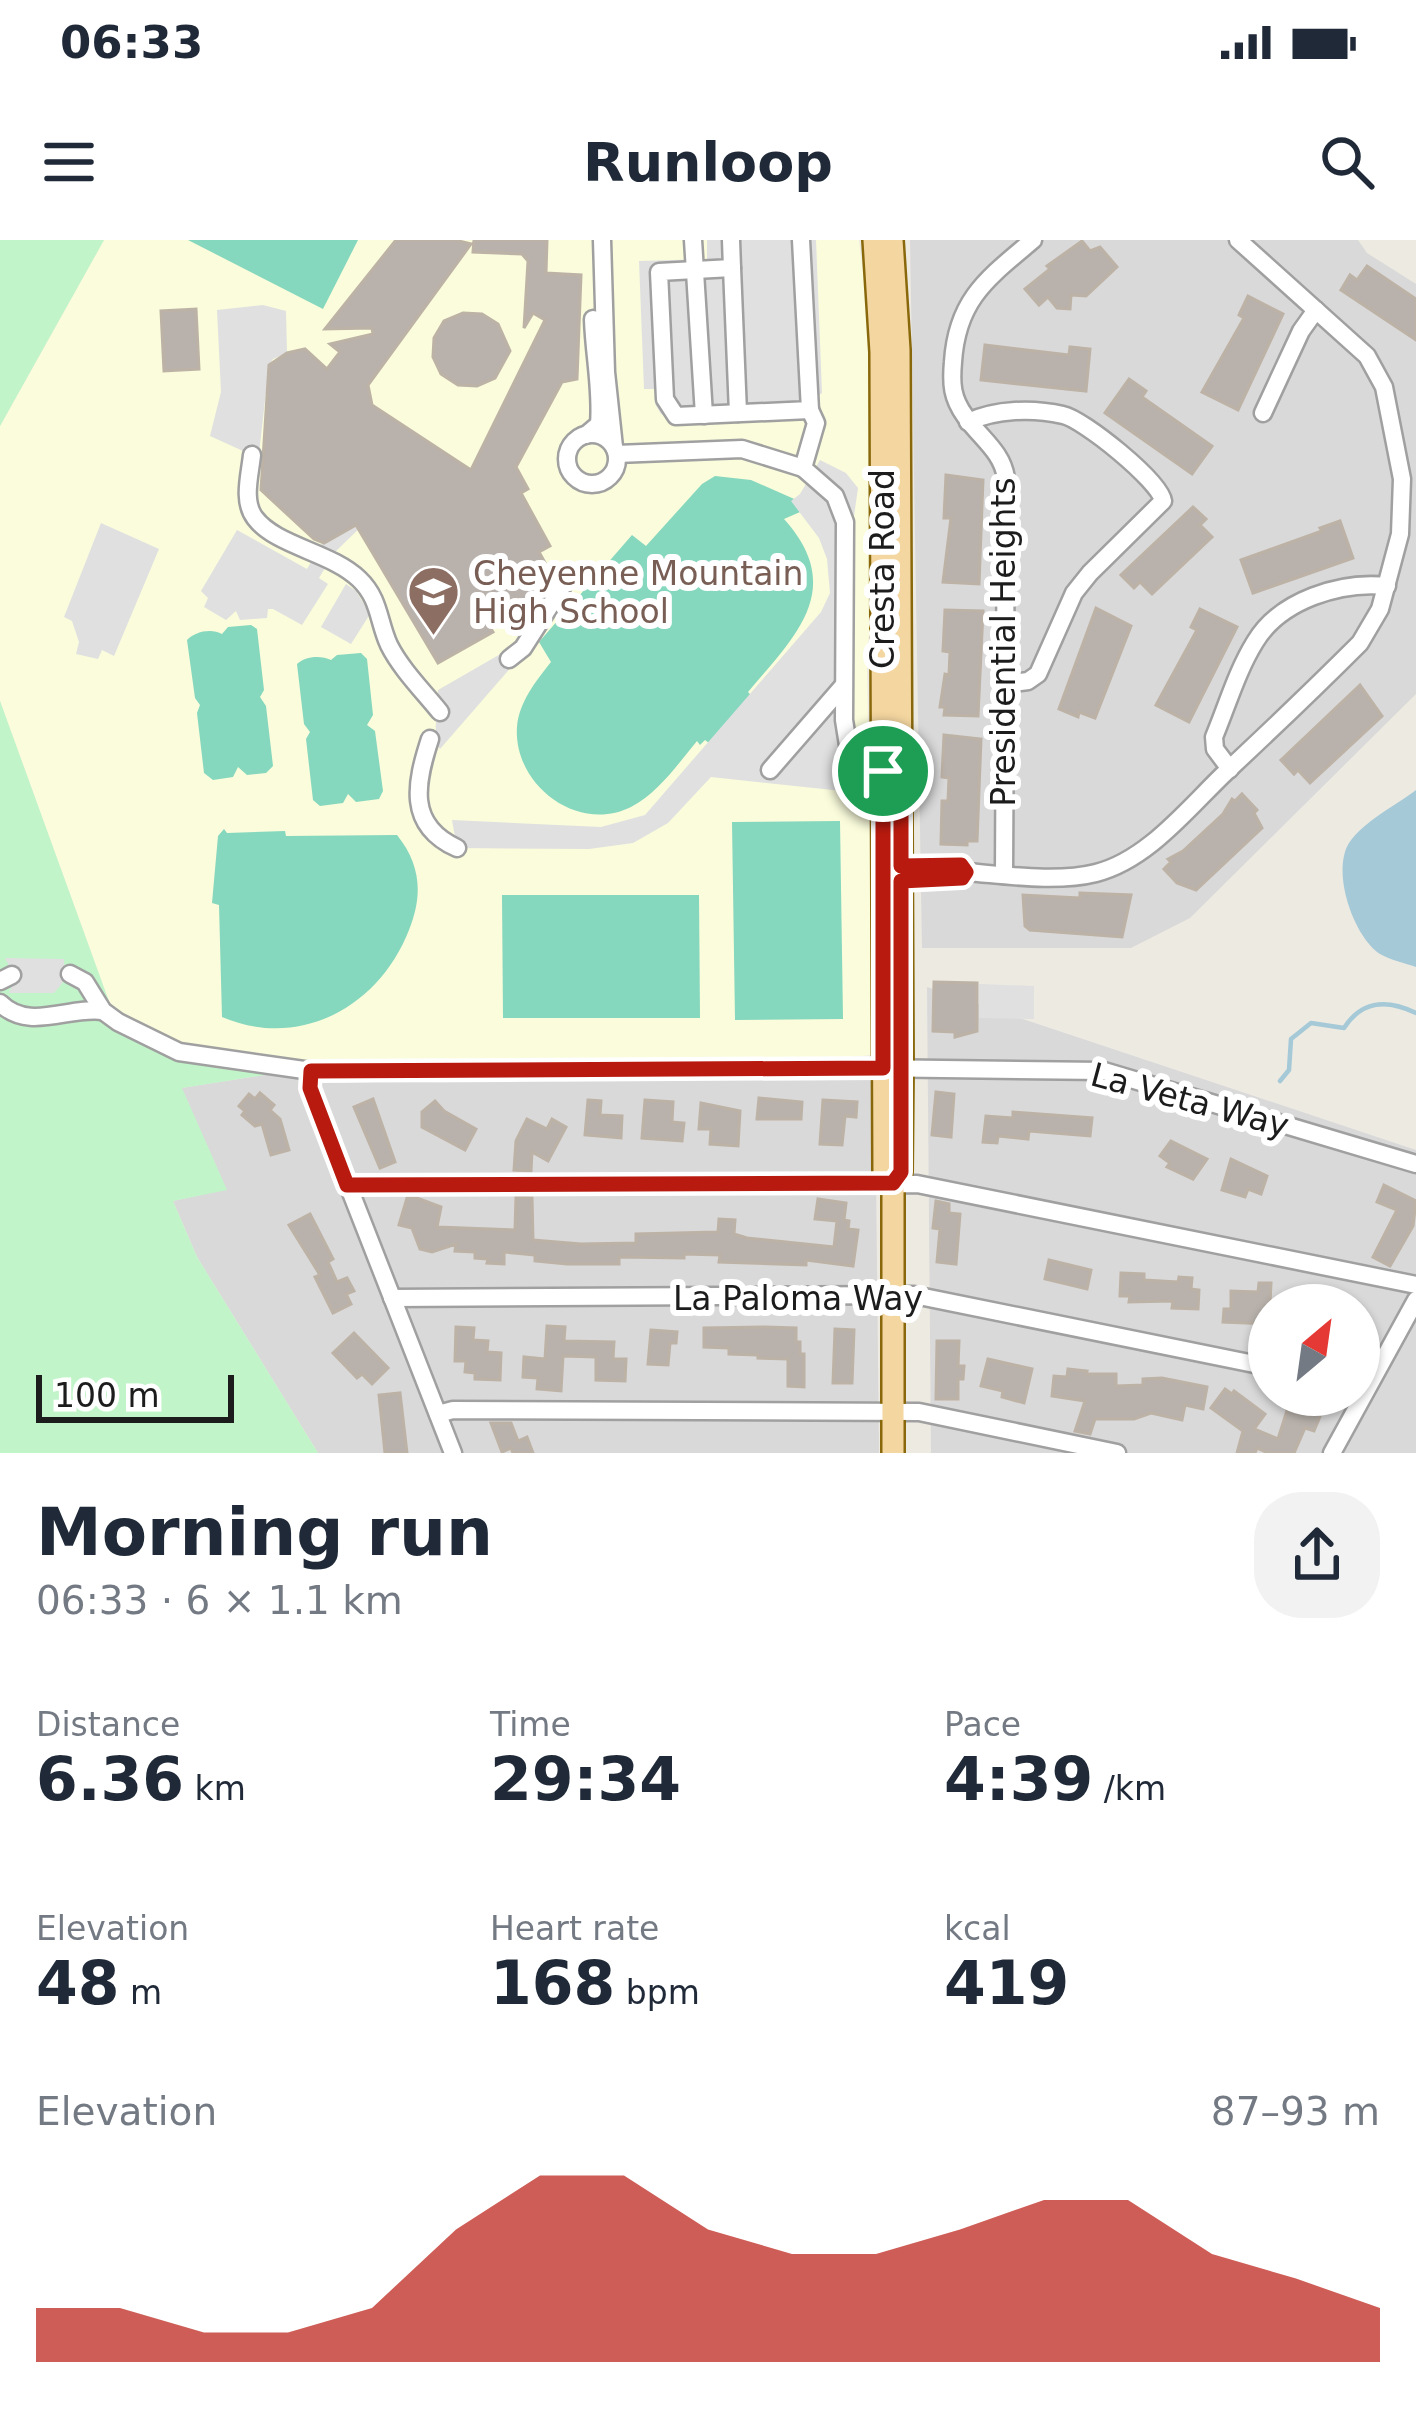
<!DOCTYPE html>
<html lang="en">
<head>
<meta charset="utf-8">
<style>
	:root { --surface:#fff; --page:#f2f2f3; --text:#1f2937; --muted:#747a83; --accent:#b91a0f }
	body { margin:0; font-family:"DejaVu Sans",sans-serif; background:var(--page); color:var(--text); height:100vh; display:flex; flex-direction:column; font-size:45px; white-space:nowrap }
	* { box-sizing:border-box; margin:0 }
	p { font-size:39px; color:var(--muted) }
	.icon { flex:none; width:66px; height:66px; fill:none; stroke:currentColor; stroke-width:2; stroke-linecap:round; stroke-linejoin:round }
	.map { position:relative; height:1213px; overflow:hidden }
	.panel { display:flex; flex-direction:column; background:var(--surface); flex:1 }
	.panel>* { flex:none }
	.needle { width:78px; rotate:29deg }
	.controls { position:absolute; left:1248px; top:1044px; display:grid; gap:24px }
	.controls a { display:grid; place-items:center; width:132px; height:132px; border-radius:50%; background:var(--surface); box-shadow:0 3px 9px #0004; font-size:60px }
	.scale { position:absolute; left:36px; bottom:30px; width:198px; box-sizing:border-box; padding-left:12px; border:6px solid #1c1c1c; border-top:0; font-size:33px; line-height:42px; white-space:nowrap; color:#1c1c1c; -webkit-text-stroke:9px #fff; paint-order:stroke }
	.pin { position:absolute; display:grid; place-items:center; width:102px; height:102px; color:#fff; margin:-51px; border:6px solid #fff; border-radius:50%; box-shadow:0 3px 12px #0007 }
	.round { display:grid; place-items:center; flex:none; width:126px; height:126px; border-radius:48px; background:var(--page) }
	.summary { display:flex; align-items:center; justify-content:space-between; height:204px; padding:0 36px }
	h1 { font-size:66px; font-weight:800; line-height:90px }
	.stats { display:grid; grid-template-columns:repeat(3,1fr); gap:18px; height:204px; padding:12px 36px }
	.stats div { display:grid; align-content:center }
	.stats b { font-size:60px; font-weight:800 }
	.stats small { font-size:33px; font-weight:400 }
	.stats p { font-size:33px }
	.chart { height:336px; padding:24px 36px }
	.chart p { display:flex; justify-content:space-between }
	.chart svg { width:100%; height:216px; margin-top:12px; fill:var(--accent); opacity:.7 }
	.status { display:flex; justify-content:space-between; align-items:center; height:84px; padding:0 60px; background:var(--surface); direction:ltr }
	.status svg { height:33px; fill:currentColor }
	header { display:flex; justify-content:space-between; align-items:center; height:156px; padding:0 36px; background:var(--surface); font-size:54px; font-weight:800 }
	.map>svg:first-child { display:block }
	.residential { fill:#dad9d9; fill-rule:evenodd }
	.education { fill:#fafcdc }
	.park { fill:#c1f5c9 }
	.pitch { fill:#85d7bd }
	.parking { fill:#e0e0e0 }
	.water { fill:#a5c9d7 }
	.lines { fill:none; stroke-linecap:round; stroke-linejoin:round }
	.stream { stroke:#a5c9d7; stroke-width:4.5 }
	.building { fill:#b9b2ac; stroke:#bdb2a6; stroke-width:3 }
	.minor-casing { stroke:#a0a0a0; stroke-width:21 }
	.major-casing { stroke:#89680b; stroke-width:26 }
	.minor { stroke:#fff; stroke-width:16 }
	.major { stroke:#f4d6a0; stroke-width:21 }
	.route-casing { stroke:#fff; stroke-width:24 }
	.route { stroke:#b91a0f; stroke-width:15 }
	.labels { text-anchor:middle; dominant-baseline:central; stroke-width:12; stroke-linejoin:round; paint-order:stroke }
	.street-label { font-size:33px; fill:#1c1c1c; stroke:#fff }
	.education-label { font-size:33px; fill:#785e54; stroke:#fff; text-anchor:start }
</style>
</head>
<body>
<div class="status"><b>06:33</b><svg viewBox="0 0 49 12"><path d="M0 12V9h3v3zM5 12V6h3v6zM10 12V3h3v9zM15 12V0h3v12zM26 1h20v11H26zM47 4h2v5h-2z"/></svg></div>
<header><svg class="icon" aria-label="menu" viewBox="0 0 24 24"><path d="M4 6h16M4 12h16M4 18h16"/></svg>Runloop<svg class="icon" aria-label="search" viewBox="0 0 24 24"><circle cx="10" cy="10" r="6"/><path d="M15 15l6 6"/></svg></header>
<div class="map">
<svg width="1416" height="1213" viewBox="0 0 1416 1213">
	<rect width="100%" height="100%" fill="#edeae2"/>
	<!-- residential -->
	<g class="residential">
		<path d="M 910,0 L 1358,0 L 1367,13 L 1416,44 L 1416,454 L 1190,678 L 1131,708 L 922,708 Z"/>
		<path d="M 927,747 L 1416,910 L 1416,1213 L 931,1213 ZM 1269,1065 L 1359,1065 L 1359,1155 L 1269,1155 Z"/>
		<path d="M 290,831 L 338,840 L 777,838 L 870,840 L 875,844 L 879,1213 L 318,1213 L 197,1017 L 173,961 L 226,949 L 181,848 Z"/>
	</g>
	<!-- education -->
	<path class="education" d="M 104,0 L 859,0 L 871,97 L 873,349 L 867,418 L 873,815 L 829,819 L 319,821 L 195,810 L 131,782 L 111,767 L 0,461 L 0,186 Z"/>
	<!-- park -->
	<g class="park">
		<path d="M 0,0 L 104,0 L 0,186 Z"/>
		<path d="M 0,461 L 111,767 L 109,785 C 176,823 215,827 290,831 L 182,848 L 227,950 L 173,961 L 197,1017 L 318,1213 L 0,1213 Z"/>
	</g>
	<!-- pitch -->
	<g class="pitch">
		<path d="M 188,0 L 358,0 L 323,69 Z"/>
		<path d="M 715,236 L 751,240 L 801,262 L 800,272 L 784,279 C 847,349 795,396 748,452 L 758,463 L 718,510 L 705,500 L 700,505 L 697,501 C 677,525 659,552 631,567 C 577,594 513,544 517,487 C 519,462 536,441 551,422 L 539,402 L 632,295 L 646,306 L 702,244 Z"/>
		<path d="M 251,385 L 257,389 L 264,450 L 260,457 L 266,466 L 273,526 L 266,533 L 247,535 L 238,527 L 233,537 L 213,540 L 204,533 L 197,473 L 200,465 L 195,458 L 187,400 C 195,391 212,388 222,394 L 228,387 Z"/>
		<path d="M 361,413 L 367,419 L 373,475 L 367,485 L 375,491 L 383,551 L 379,559 L 356,562 L 348,554 L 343,563 L 320,566 L 313,560 L 306,499 L 310,492 L 304,484 L 297,424 C 305,416 321,415 331,420 L 337,415 Z"/>
		<path d="M 840,581 L 843,779 L 735,780 L 732,582 Z"/>
		<path d="M 224,589 L 227,593 L 285,591 L 286,596 L 397,595 C 421,625 423,655 409,690 C 379,767 300,810 222,777 L 219,665 L 212,663 L 218,596 Z"/>
		<path d="M 502,655 L 699,655 L 700,778 L 503,778 Z"/>
	</g>
	<!-- parking -->
	<g class="parking">
		<path d="M 707,0 L 816,0 L 822,153 L 791,175 L 674,180 L 661,174 L 655,164 L 655,149 L 644,149 L 639,21 L 707,19 Z"/>
		<path d="M 263,65 L 286,71 L 287,113 L 273,119 L 269,125 L 259,214 L 243,211 L 210,196 L 221,152 L 217,70 Z"/>
		<path d="M 820,220 L 846,233 L 858,248 L 852,290 L 855,354 L 842,551 L 711,537 L 668,583 L 633,603 L 589,609 L 457,608 L 452,580 L 601,587 L 645,575 L 821,372 L 830,353 L 827,319 L 819,298 L 791,261 L 800,254 Z"/>
		<path d="M 356,272 L 366,282 L 334,313 L 319,338 L 328,344 L 302,385 L 273,369 L 268,369 L 267,378 L 240,380 L 236,371 L 226,380 L 204,367 L 208,358 L 201,351 L 237,290 L 307,329 L 321,305 Z"/>
		<path d="M 101,283 L 159,309 L 114,416 L 102,410 L 98,419 L 76,414 L 79,402 L 72,381 L 64,377 Z"/>
		<path d="M 346,344 L 356,351 L 370,374 L 351,404 L 321,387 Z"/>
		<path d="M 504,412 L 513,425 L 440,509 L 435,500 L 438,450 Z"/>
		<path d="M 5,718 L 64,719 L 65,740 L 54,753 L 9,753 L 15,737 Z"/>
		<path d="M 979,744 L 1034,746 L 1034,779 L 979,778 Z"/>
	</g>
	<!-- water -->
	<path class="water" d="M 1416,550 L 1416,727 C 1405,723 1390,720 1380,714 C 1354,697 1331,632 1349,603 C 1364,581 1395,566 1416,550 Z"/>
	<g class="lines">
		<!-- stream -->
		<path class="stream" d="M 1280,841 L 1289,830 L 1291,799 L 1311,783 L 1344,788 C 1362,760 1387,759 1416,773"/>
	</g>
	<!-- building -->
	<g class="building">
		<path d="M 396,0 L 455,0 L 471,4 L 368,145 L 372,165 L 471,230 L 545,80 L 533,73 L 524,88 L 528,21 L 522,14 L 473,12 L 474,0 L 547,0 L 546,33 L 581,35 L 577,139 L 562,142 L 516,227 L 528,249 L 521,253 L 550,306 L 539,312 L 553,337 L 546,349 L 487,383 L 493,392 L 438,423 L 356,285 L 324,303 L 314,299 L 261,250 L 269,125 L 287,113 L 305,109 L 327,129 L 340,112 L 330,104 L 373,94 L 372,88 L 325,89 Z"/>
		<path d="M 1082,1 L 1090,11 L 1100,7 L 1117,27 L 1086,56 L 1071,55 L 1070,69 L 1057,68 L 1048,57 L 1039,65 L 1025,49 L 1050,29 L 1047,26 Z"/>
		<path d="M 1367,26 L 1416,59 L 1416,100 L 1341,50 L 1350,35 L 1357,40 Z"/>
		<path d="M 1248,56 L 1283,74 L 1238,170 L 1202,152 L 1244,78 L 1239,75 Z"/>
		<path d="M 196,69 L 199,129 L 164,131 L 161,71 Z"/>
		<path d="M 463,73 L 482,74 L 498,84 L 510,111 L 495,138 L 477,146 L 458,145 L 441,134 L 433,117 L 434,98 L 444,81 Z"/>
		<path d="M 985,105 L 1069,115 L 1070,107 L 1090,109 L 1086,151 L 981,140 Z"/>
		<path d="M 1129,139 L 1146,151 L 1142,157 L 1212,206 L 1192,234 L 1105,173 Z"/>
		<path d="M 946,235 L 983,240 L 979,344 L 943,342 L 951,278 L 944,278 Z"/>
		<path d="M 1193,267 L 1206,279 L 1200,285 L 1212,297 L 1152,354 L 1140,342 L 1134,348 L 1121,335 Z"/>
		<path d="M 1340,281 L 1353,318 L 1253,353 L 1241,320 L 1322,291 L 1320,288 Z"/>
		<path d="M 1096,368 L 1131,386 L 1095,478 L 1079,472 L 1078,477 L 1059,469 Z"/>
		<path d="M 1200,369 L 1237,387 L 1189,482 L 1156,465 L 1197,390 L 1191,387 Z"/>
		<path d="M 945,370 L 983,371 L 978,476 L 944,475 L 945,467 L 940,467 L 945,434 L 949,435 L 950,412 L 943,411 Z"/>
		<path d="M 1360,445 L 1382,476 L 1310,543 L 1298,530 L 1294,534 L 1281,520 Z"/>
		<path d="M 944,495 L 981,499 L 977,601 L 967,601 L 967,605 L 941,604 L 942,561 L 948,561 L 949,538 L 942,537 Z"/>
		<path d="M 1242,554 L 1257,570 L 1254,573 L 1262,588 L 1196,650 L 1177,643 L 1164,629 L 1171,622 L 1168,619 L 1183,611 L 1223,574 L 1232,559 L 1235,561 Z"/>
		<path d="M 1080,653 L 1131,655 L 1122,697 L 1030,690 L 1025,686 L 1023,655 L 1080,658 Z"/>
		<path d="M 934,742 L 977,743 L 977,791 L 955,797 L 955,792 L 933,791 Z"/>
		<path d="M 936,852 L 954,854 L 951,897 L 932,895 Z"/>
		<path d="M 260,853 L 274,865 L 270,870 L 280,879 L 289,910 L 271,915 L 262,884 L 255,886 L 242,875 L 245,871 L 239,866 L 249,854 L 255,859 Z"/>
		<path d="M 759,858 L 802,862 L 801,879 L 757,879 Z"/>
		<path d="M 373,859 L 395,922 L 380,928 L 354,867 Z"/>
		<path d="M 588,860 L 601,861 L 600,875 L 622,876 L 621,898 L 585,895 Z"/>
		<path d="M 645,860 L 673,862 L 672,882 L 684,883 L 682,901 L 642,898 Z"/>
		<path d="M 823,860 L 857,862 L 856,877 L 845,876 L 842,905 L 820,904 Z"/>
		<path d="M 435,861 L 444,871 L 476,889 L 465,910 L 422,887 L 422,872 Z"/>
		<path d="M 701,863 L 740,871 L 738,906 L 710,904 L 711,889 L 699,889 Z"/>
		<path d="M 1013,872 L 1092,878 L 1090,896 L 1029,891 L 1028,899 L 998,896 L 997,903 L 983,902 L 986,876 L 1013,878 Z"/>
		<path d="M 527,879 L 547,889 L 552,879 L 566,887 L 548,921 L 532,912 L 531,931 L 514,930 L 516,901 Z"/>
		<path d="M 1171,901 L 1207,919 L 1193,939 L 1167,927 L 1170,923 L 1160,916 Z"/>
		<path d="M 1231,919 L 1267,936 L 1261,954 L 1248,949 L 1245,957 L 1222,950 Z"/>
		<path d="M 1384,945 L 1416,961 L 1413,986 L 1390,1026 L 1373,1017 L 1397,970 L 1377,962 Z"/>
		<path d="M 516,957 L 532,958 L 533,1000 L 581,1004 L 636,1003 L 636,994 L 718,992 L 719,979 L 735,980 L 734,994 L 747,998 L 834,1007 L 837,981 L 815,979 L 818,959 L 846,963 L 844,980 L 849,981 L 848,989 L 858,990 L 853,1026 L 806,1020 L 806,1025 L 719,1022 L 720,1015 L 684,1014 L 684,1018 L 619,1017 L 619,1024 L 567,1024 L 535,1021 L 535,1015 L 504,1012 L 504,1024 L 487,1023 L 488,1019 L 475,1018 L 475,1012 L 455,1011 L 456,1004 L 432,1012 L 420,1009 L 412,988 L 399,985 L 407,958 L 417,958 L 441,967 L 437,987 L 515,990 Z"/>
		<path d="M 936,961 L 949,964 L 949,973 L 960,974 L 956,1024 L 937,1022 L 940,989 L 933,988 Z"/>
		<path d="M 310,974 L 333,1019 L 328,1022 L 337,1042 L 347,1038 L 354,1051 L 346,1054 L 351,1064 L 333,1073 L 315,1037 L 320,1035 L 289,985 Z"/>
		<path d="M 1049,1020 L 1091,1030 L 1087,1049 L 1045,1039 Z"/>
		<path d="M 1121,1033 L 1144,1034 L 1144,1040 L 1178,1042 L 1179,1037 L 1192,1038 L 1191,1049 L 1199,1050 L 1198,1069 L 1172,1068 L 1173,1061 L 1129,1062 L 1130,1056 L 1120,1056 Z"/>
		<path d="M 1259,1043 L 1271,1043 L 1269,1084 L 1223,1082 L 1224,1069 L 1231,1069 L 1231,1051 L 1258,1052 Z"/>
		<path d="M 547,1086 L 565,1087 L 564,1101 L 614,1102 L 613,1119 L 626,1119 L 625,1141 L 596,1140 L 596,1117 L 563,1116 L 561,1151 L 537,1149 L 538,1138 L 523,1137 L 524,1117 L 545,1119 Z"/>
		<path d="M 456,1087 L 474,1088 L 473,1100 L 488,1101 L 487,1112 L 501,1113 L 500,1140 L 475,1139 L 475,1133 L 465,1132 L 466,1121 L 455,1121 Z"/>
		<path d="M 765,1087 L 796,1088 L 796,1102 L 800,1102 L 800,1114 L 804,1114 L 804,1147 L 788,1146 L 788,1119 L 758,1118 L 758,1115 L 729,1114 L 729,1108 L 704,1107 L 704,1088 Z"/>
		<path d="M 835,1089 L 854,1090 L 852,1143 L 833,1143 Z"/>
		<path d="M 651,1090 L 677,1092 L 676,1103 L 670,1103 L 668,1125 L 648,1124 Z"/>
		<path d="M 354,1093 L 388,1128 L 372,1144 L 362,1134 L 357,1138 L 333,1113 Z"/>
		<path d="M 937,1101 L 959,1101 L 958,1126 L 964,1126 L 963,1139 L 958,1139 L 958,1159 L 936,1159 Z"/>
		<path d="M 988,1119 L 1032,1129 L 1024,1163 L 1002,1157 L 1003,1151 L 981,1146 Z"/>
		<path d="M 1068,1129 L 1087,1131 L 1086,1134 L 1116,1134 L 1116,1146 L 1143,1145 L 1143,1139 L 1162,1138 L 1207,1147 L 1203,1169 L 1185,1165 L 1182,1180 L 1151,1173 L 1134,1179 L 1095,1179 L 1090,1194 L 1075,1191 L 1085,1161 L 1052,1156 L 1054,1136 L 1067,1137 Z"/>
		<path d="M 1225,1149 L 1232,1154 L 1234,1151 L 1265,1174 L 1254,1189 L 1278,1199 L 1290,1161 L 1321,1174 L 1314,1191 L 1305,1188 L 1294,1213 L 1268,1213 L 1257,1208 L 1255,1213 L 1237,1213 L 1243,1191 L 1211,1168 Z"/>
		<path d="M 400,1153 L 407,1213 L 385,1213 L 379,1155 Z"/>
		<path d="M 491,1183 L 511,1183 L 518,1201 L 527,1197 L 533,1213 L 513,1213 L 511,1208 L 502,1212 Z"/>
	</g>
	<g class="lines">
		<defs>
			<g id="minor">
				<path d="M 602,0 L 606,132 L 614,207"/>
				<path d="M 693,0 L 704,175"/>
				<path d="M 731,0 L 732,28 L 659,32 L 665,159 L 676,176 L 810,170 L 801,0"/>
				<path d="M 732,28 L 738,173"/>
				<path d="M 810,170 L 816,183 L 803,228 L 835,256 L 845,282 L 844,480 L 852,530 L 894,531"/>
				<path d="M 1263,173 L 1301,91 L 1316,70"/>
				<path d="M 968,182 C 996,169 1033,168 1063,175 C 1083,179 1160,241 1163,261 L 1090,333 L 1074,353 L 1038,434 L 1028,441 L 1006,444"/>
				<circle cx="592" cy="219" r="25"/>
				<path d="M 586,195 L 599,184 C 602,150 594,114 593,79"/>
				<path d="M 617,214 L 742,209 L 803,228"/>
				<path d="M 252,215 C 250,235 242,261 255,278 C 276,306 331,312 359,339 C 380,359 378,381 389,405 C 401,429 423,451 440,472"/>
				<path d="M 509,419 L 523,408 L 571,333"/>
				<path d="M 430,499 C 416,542 406,585 457,608"/>
				<path d="M 1230,529 L 1215,509 L 1214,497 C 1227,466 1237,431 1255,402 C 1280,360 1341,341 1387,346"/>
				<path d="M 770,530 L 843,446"/>
				<path d="M 901,626 L 960,625 L 966,632 C 1006,635 1056,643 1096,633 C 1148,620 1189,567 1226,532 C 1272,489 1316,447 1360,403 L 1380,369 L 1400,294 L 1402,239 L 1384,147 L 1367,116 L 1238,0"/>
				<path d="M 1004,635 L 1006,238 C 1002,211 980,198 965,176 C 952,158 951,144 953,122 C 957,59 988,38 1033,0"/>
				<path d="M 901,641 L 962,638 L 966,632"/>
				<path d="M 70,734 L 85,742 L 103,771 L 118,782 L 179,812 L 311,831 L 374,832 L 868,828 L 1104,831 L 1416,924"/>
				<path d="M 0,741 L 12,735"/>
				<path d="M 0,763 C 29,792 68,766 103,771"/>
				<path d="M 311,831 L 310,848 L 453,1213"/>
				<path d="M 347,945 L 917,944 L 1416,1045"/>
				<path d="M 392,1058 L 914,1055 L 1269,1127"/>
				<path d="M 438,1174 L 453,1170 L 919,1172 L 1117,1213"/>
				<path d="M 1332,1213 L 1416,1060"/>
			</g>
			<g id="major">
				<path d="M 874,0 L 881,112 L 884,933 L 893,943"/>
				<path d="M 892,0 L 899,110 L 902,828 L 901,932 L 893,943 L 893,1213"/>
			</g>
		</defs>
		<!-- minor casing -->
		<use href="#minor" class="minor-casing"/>
		<!-- major casing -->
		<use href="#major" class="major-casing"/>
		<!-- minor -->
		<use href="#minor" class="minor"/>
		<!-- major -->
		<use href="#major" class="major"/>
	</g>
	<g class="lines">
		<defs>
			<path id="route" d="M 901,530 L 901,626 L 961,625 L 966,632 L 962,638 L 901,641 L 901,932 L 893,943 L 347,945 L 310,848 L 311,831 L 883,828 L 883,531 Z"/>
		</defs>
		<!-- route casing -->
		<use href="#route" class="route-casing"/>
		<!-- route -->
		<use href="#route" class="route"/>
	</g>
	<!-- icons -->
	<defs>
		<symbol id="school-pin" viewBox="-11 -11 22 30"><path d="M0 17L-7.5 6A9.5 9.5 0 1 1 7.5 6Z" fill="#8d6e63" stroke="#fff"/><path d="M0-5L7-2L0 1L-7-2ZM-4 1L0 2.5L4 1V4Q0 6-4 4Z" fill="#fff"/></symbol>
	</defs>
	<g fill-rule="evenodd">
		<use href="#school-pin" x="404" y="322" width="59" height="81"/>
	</g>
	<g class="labels">
		<!-- street labels -->
		<g class="street-label">
			<text transform="translate(882 329) rotate(-90)">Cresta Road</text>
			<text transform="translate(1003 402) rotate(-90)">Presidential Heights</text>
			<text transform="translate(1190 860) rotate(15)">La Veta Way</text>
			<text x="798" y="1058">La Paloma Way</text>
		</g>
		<!-- education labels -->
		<g class="education-label">
			<text x="473" y="333">Cheyenne Mountain<tspan x="473" dy="38">High School</tspan></text>
		</g>
	</g>
</svg>
<div class="controls">
<a><svg class="needle" viewBox="-14 -14 28 28"><path d="M0-13l5 13h-10z" fill="#e53935"/><path d="M0 13l5-13h-10z" fill="#747a83"/></svg></a>
</div>
<div class="scale">100 m</div>
<div class="pin" style="left:883px;top:531px;background:#1e9e55"><svg class="icon" aria-label="arrive" viewBox="0 0 24 24"><path d="M6 21V4h12l-3 4 3 4H6"/></svg></div>
</div>
<section class="panel">
<div class="summary"><div><h1>Morning run</h1><p>06:33 · 6 × 1.1 km</p></div><a class="round"><svg class="icon" aria-label="share" viewBox="0 0 24 24"><path d="M12 15V3M7 8l5-5 5 5M5 13v7h14v-7"/></svg></a></div>
<div class="stats">
<div><p>Distance</p><b>6.36<small> km</small></b></div>
<div><p>Time</p><b>29:34</b></div>
<div><p>Pace</p><b>4:39<small> /km</small></b></div>
</div>
<div class="stats">
<div><p>Elevation</p><b>48<small> m</small></b></div>
<div><p>Heart rate</p><b>168<small> bpm</small></b></div>
<div><p>kcal</p><b>419</b></div>
</div>
<div class="chart"><p><span>Elevation</span>87–93 m</p>
<svg viewBox="0 0 160 44" preserveAspectRatio="none"><path d="M0 44V33L10 33L20 38L30 38L40 33L50 17L60 6L70 6L80 17L90 22L100 22L110 17L120 11L130 11L140 22L150 27L160 33V44z"/></svg>
</div>
</section>
</body>
</html>
